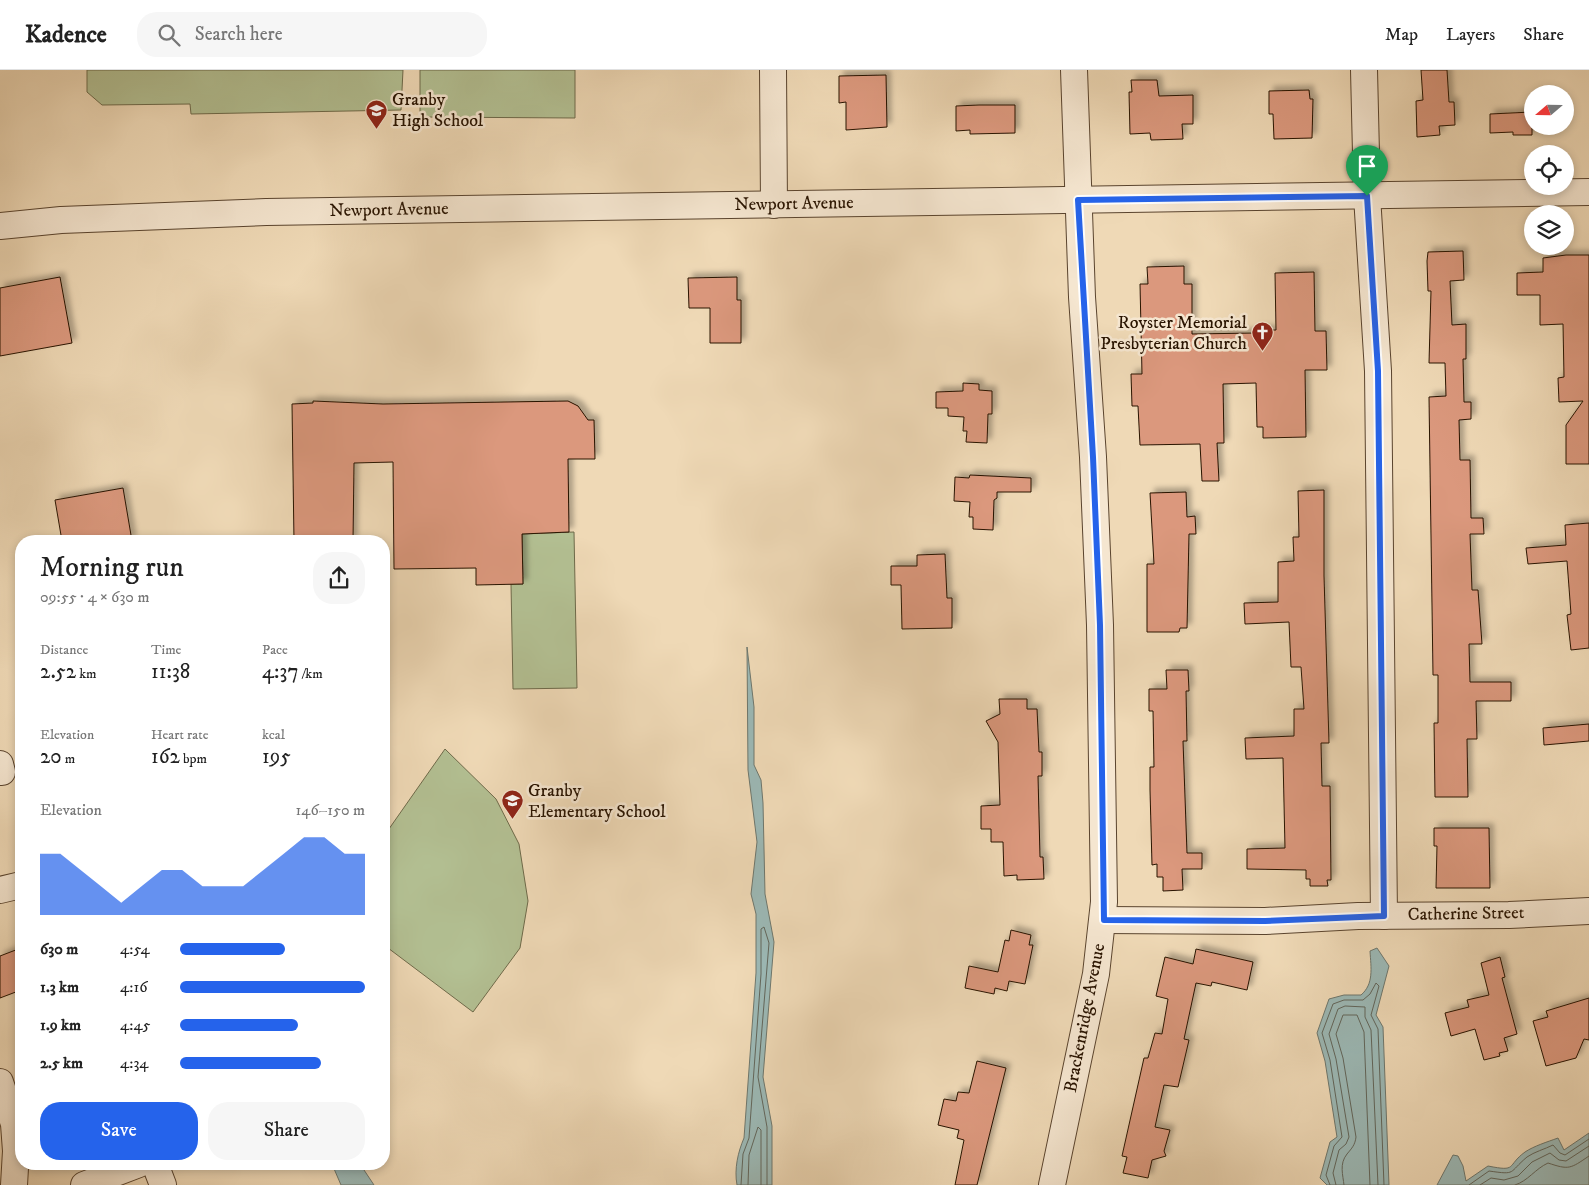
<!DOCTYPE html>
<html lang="en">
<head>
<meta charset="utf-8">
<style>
	:root { --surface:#fff; --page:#f6f6f6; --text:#222; --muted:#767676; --line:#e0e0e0; --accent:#2563eb }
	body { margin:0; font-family:"IM FELL DW Pica",serif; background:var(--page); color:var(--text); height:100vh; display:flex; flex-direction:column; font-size:19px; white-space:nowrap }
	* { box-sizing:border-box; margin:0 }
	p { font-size:16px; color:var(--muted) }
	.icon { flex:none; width:28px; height:28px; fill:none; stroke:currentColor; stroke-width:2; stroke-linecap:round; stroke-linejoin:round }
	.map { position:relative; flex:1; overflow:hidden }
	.sheet { position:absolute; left:15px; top:465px; width:375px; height:635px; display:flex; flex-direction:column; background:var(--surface); border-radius:20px; box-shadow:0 2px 8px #0003 }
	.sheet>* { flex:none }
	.needle { width:32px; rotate:250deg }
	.tools { position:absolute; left:1524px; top:15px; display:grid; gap:10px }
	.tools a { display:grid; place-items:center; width:50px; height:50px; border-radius:50%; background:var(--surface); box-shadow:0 2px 8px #0003; font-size:25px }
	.pin { position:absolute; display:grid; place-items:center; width:42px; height:42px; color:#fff; margin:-51px -21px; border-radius:50% 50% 50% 0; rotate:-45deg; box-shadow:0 0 5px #0007 }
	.pin .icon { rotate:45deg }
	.round { display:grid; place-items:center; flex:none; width:52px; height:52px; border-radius:20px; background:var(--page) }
	.overview { display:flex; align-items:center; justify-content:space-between; height:85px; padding:0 25px }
	h1 { font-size:28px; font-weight:600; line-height:38px }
	.metrics { display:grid; grid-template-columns:repeat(3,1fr); gap:8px; height:85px; padding:5px 25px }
	.metrics div { display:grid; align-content:center }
	.metrics b { font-size:21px; font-weight:600 }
	.metrics small { font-size:14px; font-weight:400 }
	.metrics p { font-size:14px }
	.chart { height:140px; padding:10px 25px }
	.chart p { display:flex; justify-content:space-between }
	.chart svg { width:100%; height:90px; margin-top:5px; fill:var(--accent); opacity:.7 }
	.action { display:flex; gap:10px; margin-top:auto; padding:10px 25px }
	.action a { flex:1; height:58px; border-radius:20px; background:var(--accent); color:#fff; font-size:20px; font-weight:600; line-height:58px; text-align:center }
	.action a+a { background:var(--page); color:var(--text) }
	ul { padding:0 25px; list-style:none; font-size:16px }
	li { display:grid; grid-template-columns:80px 60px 1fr; align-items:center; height:38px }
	li i { height:12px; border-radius:6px; background:var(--accent) }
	header { display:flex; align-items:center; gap:30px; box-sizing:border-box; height:70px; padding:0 25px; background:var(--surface); border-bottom:1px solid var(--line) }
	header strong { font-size:24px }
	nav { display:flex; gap:28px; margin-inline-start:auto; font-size:18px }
	.search { width:350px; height:45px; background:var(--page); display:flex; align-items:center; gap:12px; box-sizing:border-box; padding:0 18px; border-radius:20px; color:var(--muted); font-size:19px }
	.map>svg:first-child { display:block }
	.green { fill:#b3c093; stroke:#6e6a4a }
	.water { fill:#9cb9b6; stroke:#6e776d }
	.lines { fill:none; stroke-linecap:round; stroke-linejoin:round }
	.shore { stroke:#62665b; stroke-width:1 }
	.building { fill:#db987d; stroke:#281300; filter:url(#shadow) }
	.minor-casing { stroke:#5a442e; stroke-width:28 }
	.minor { stroke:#f5e6d0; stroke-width:26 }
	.route-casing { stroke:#fff; stroke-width:10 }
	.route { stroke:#2563eb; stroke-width:6 }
	.labels { text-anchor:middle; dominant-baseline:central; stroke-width:5; stroke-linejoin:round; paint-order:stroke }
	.poi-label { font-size:18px; fill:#281300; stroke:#f5e6d0; text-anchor:start }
	.street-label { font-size:18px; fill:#281300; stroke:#f5e6d0 }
</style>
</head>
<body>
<header>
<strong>Kadence</strong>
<div class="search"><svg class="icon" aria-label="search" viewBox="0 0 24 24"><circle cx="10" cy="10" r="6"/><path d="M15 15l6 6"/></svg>Search here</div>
<nav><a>Map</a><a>Layers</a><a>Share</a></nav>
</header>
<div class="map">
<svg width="1589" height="1115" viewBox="0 0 1589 1115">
	<defs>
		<filter id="shadow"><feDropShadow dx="4.5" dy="-4.5" stdDeviation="2.5" flood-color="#0004"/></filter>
	</defs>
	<rect width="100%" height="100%" fill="#efd9b6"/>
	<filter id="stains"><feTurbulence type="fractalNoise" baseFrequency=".004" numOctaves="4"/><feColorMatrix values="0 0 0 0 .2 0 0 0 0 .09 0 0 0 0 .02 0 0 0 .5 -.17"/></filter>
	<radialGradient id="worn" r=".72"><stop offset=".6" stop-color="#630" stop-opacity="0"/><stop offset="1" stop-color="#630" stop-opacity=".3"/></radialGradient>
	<!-- green -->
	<g class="green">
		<path d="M 87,0 L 403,0 L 401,40 L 191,44 L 190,34 L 102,35 L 87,22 Z"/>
		<path d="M 420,0 L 575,0 L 575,48 L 420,47 Z"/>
		<path d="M 574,462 L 577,618 L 513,619 L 511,514 L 523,514 L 522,464 Z"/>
		<path d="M 445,679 L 496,729 L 519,774 L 528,831 L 520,878 L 473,942 L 384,875 L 384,766 Z"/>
	</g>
	<!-- water -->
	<g class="water">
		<path d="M 747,577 L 754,637 L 754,695 L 761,710 L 763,733 L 765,824 L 774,872 L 763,1007 L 772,1056 L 772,1115 L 737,1115 C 734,1099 738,1082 744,1068 L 756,903 L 756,844 L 751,824 L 757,772 L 748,700 Z"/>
		<path d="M 1377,878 L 1389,896 L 1376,945 L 1383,957 L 1389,1115 L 1327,1115 L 1320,1108 L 1330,1072 L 1337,1067 L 1325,991 L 1317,963 L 1329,929 L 1344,925 L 1361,925 C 1374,914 1371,898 1370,881 Z"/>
		<path d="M 1589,1063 L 1589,1115 L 1437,1115 L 1453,1085 L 1458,1086 L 1463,1096 L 1466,1111 L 1488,1096 C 1518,1102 1506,1096 1525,1082 C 1534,1076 1547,1072 1558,1068 L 1564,1080 Z"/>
		<path d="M 332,1094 L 360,1094 L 374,1115 L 341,1115 Z"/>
	</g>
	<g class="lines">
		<!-- shore -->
		<g class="shore">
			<path d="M 741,1115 L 743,1084 L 749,1068 L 761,904 L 761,859 L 764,857 L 769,873 L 758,1007 L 767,1057 L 767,1115"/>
			<path d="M 748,1115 L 749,1085 L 758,1057 L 761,1060 L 761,1115"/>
			<path d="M 1330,1115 L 1326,1105 L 1334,1076 L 1342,1067 L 1330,990 L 1322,963 L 1333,934 L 1344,930 L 1363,930 L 1370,924 L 1376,913 L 1379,916 L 1371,945 L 1378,959 L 1384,1115"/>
			<path d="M 1336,1115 L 1333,1103 L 1339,1080 L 1346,1074 L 1349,1067 L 1336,989 L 1329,964 L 1338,939 L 1345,936 L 1365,937 L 1365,947 L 1371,960 L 1378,1115"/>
			<path d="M 1344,1115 C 1343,1105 1339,1094 1347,1084 C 1352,1078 1355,1075 1356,1067 L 1343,988 L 1336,964 L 1343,945 L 1357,945 L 1364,962 L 1370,1115"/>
			<path d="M 1469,1115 L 1489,1101 C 1517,1105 1508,1103 1527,1087 C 1534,1082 1545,1079 1553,1075 L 1560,1083 L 1565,1085 L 1589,1069"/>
			<path d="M 1480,1115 L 1491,1108 L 1504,1110 L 1518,1106 L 1532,1092 L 1550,1083 L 1559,1090 L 1566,1091 L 1589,1076"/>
			<path d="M 1515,1115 C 1528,1111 1535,1099 1548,1093 C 1569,1100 1570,1099 1589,1086"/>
		</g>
	</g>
	<!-- building -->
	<g class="building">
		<path d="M 1421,0 L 1447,0 L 1449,32 L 1454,32 L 1455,55 L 1439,56 L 1440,65 L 1417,67 L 1416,31 L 1423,30 Z"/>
		<path d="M 886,5 L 887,57 L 846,60 L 846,32 L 839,33 L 839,6 Z"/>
		<path d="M 1131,10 L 1157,10 L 1159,26 L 1193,25 L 1193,54 L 1182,54 L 1183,69 L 1151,70 L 1150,63 L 1130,64 L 1129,22 L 1132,22 Z"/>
		<path d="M 1309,20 L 1310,29 L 1313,29 L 1312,68 L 1274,69 L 1273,44 L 1269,44 L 1269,21 Z"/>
		<path d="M 979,35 L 1015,35 L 1015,63 L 970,64 L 970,60 L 956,61 L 956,36 Z"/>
		<path d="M 1532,42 L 1532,65 L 1513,65 L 1513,62 L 1490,63 L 1490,44 Z"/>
		<path d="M 1463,181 L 1464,210 L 1450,211 L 1452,255 L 1466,254 L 1466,289 L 1463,289 L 1464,332 L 1471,332 L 1471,349 L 1459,350 L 1460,390 L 1470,390 L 1471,448 L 1483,448 L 1484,464 L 1470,464 L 1472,520 L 1478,520 L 1482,574 L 1469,574 L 1470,612 L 1511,612 L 1511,631 L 1476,631 L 1477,669 L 1467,669 L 1468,727 L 1435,727 L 1434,653 L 1438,653 L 1438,605 L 1433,605 L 1429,327 L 1446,326 L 1445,293 L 1429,293 L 1431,221 L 1428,221 L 1427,191 L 1428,182 Z"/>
		<path d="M 1566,185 L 1589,185 L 1589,394 L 1566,394 L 1566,355 L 1583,331 L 1559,332 L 1558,308 L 1564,307 L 1563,254 L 1540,255 L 1540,225 L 1517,225 L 1517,203 L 1543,202 L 1543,188 Z"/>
		<path d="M 1184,196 L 1184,214 L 1192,214 L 1192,264 L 1256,263 L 1255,260 L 1276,260 L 1275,203 L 1314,202 L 1315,261 L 1326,261 L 1327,300 L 1305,300 L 1306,367 L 1263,368 L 1263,357 L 1257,357 L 1256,313 L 1223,314 L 1224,373 L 1217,373 L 1219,411 L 1202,411 L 1200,374 L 1140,375 L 1138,336 L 1132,336 L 1131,304 L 1142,304 L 1140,214 L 1148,214 L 1147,197 Z"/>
		<path d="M 60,207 L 72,273 L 0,286 L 0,218 Z"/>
		<path d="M 737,207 L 737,230 L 741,230 L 741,273 L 710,273 L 710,238 L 689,238 L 688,208 Z"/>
		<path d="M 963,313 L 979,314 L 979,320 L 992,321 L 992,344 L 988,344 L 987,373 L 966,372 L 967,361 L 963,361 L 964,347 L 948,346 L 948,338 L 936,338 L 936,322 L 963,321 Z"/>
		<path d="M 313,331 L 383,334 L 568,331 L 578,336 L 588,350 L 594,350 L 595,389 L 568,389 L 569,462 L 522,464 L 523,514 L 476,515 L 476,498 L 394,499 L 393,392 L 354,393 L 353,471 L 294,471 L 292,334 L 313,333 Z"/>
		<path d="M 970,405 L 1031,408 L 1031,422 L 997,422 L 997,428 L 994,430 L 993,460 L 973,459 L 973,447 L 969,447 L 970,432 L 954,431 L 955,407 L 969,408 Z"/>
		<path d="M 123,418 L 132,471 L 62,471 L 55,430 Z"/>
		<path d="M 1324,420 L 1324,506 L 1329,673 L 1321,673 L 1322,716 L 1330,716 L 1331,810 L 1327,810 L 1328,816 L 1310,816 L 1310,809 L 1306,809 L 1306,800 L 1247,799 L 1247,779 L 1285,778 L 1283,688 L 1246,689 L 1245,668 L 1294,666 L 1294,639 L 1304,639 L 1301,597 L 1291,597 L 1289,552 L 1245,554 L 1244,533 L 1278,532 L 1278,492 L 1294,491 L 1293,467 L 1299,467 L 1298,421 Z"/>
		<path d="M 1186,422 L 1187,447 L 1195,446 L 1196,464 L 1189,464 L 1187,558 L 1180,558 L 1179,562 L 1147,562 L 1147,494 L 1154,494 L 1150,423 Z"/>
		<path d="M 1589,453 L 1589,578 L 1571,580 L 1567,545 L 1571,544 L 1567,491 L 1528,494 L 1526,478 L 1566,475 L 1565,455 Z"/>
		<path d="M 945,484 L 947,528 L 952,528 L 952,558 L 902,559 L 901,515 L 891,515 L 891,496 L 917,496 L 917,485 Z"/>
		<path d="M 1166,600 L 1188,600 L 1189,621 L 1186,621 L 1187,671 L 1183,671 L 1187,783 L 1202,783 L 1202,799 L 1182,799 L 1183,820 L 1163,821 L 1163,807 L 1157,807 L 1157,794 L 1152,795 L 1150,720 L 1150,697 L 1154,697 L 1153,641 L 1149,641 L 1149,619 L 1167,619 Z"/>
		<path d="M 999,629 L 1027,629 L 1027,639 L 1037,639 L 1039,682 L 1042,682 L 1042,706 L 1038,706 L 1040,787 L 1043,787 L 1044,809 L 1017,810 L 1017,805 L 1004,806 L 1003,772 L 991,772 L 991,759 L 981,759 L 981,736 L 1000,735 L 998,672 L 986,651 L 1000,644 Z"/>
		<path d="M 1589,654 L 1589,671 L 1544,675 L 1543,658 Z"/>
		<path d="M 1434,758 L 1489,758 L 1490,818 L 1436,818 L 1437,776 L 1434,776 Z"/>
		<path d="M 1011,860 L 1031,865 L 1029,875 L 1033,875 L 1025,914 L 1009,911 L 1007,921 L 995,918 L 994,924 L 965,918 L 969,896 L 998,902 L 1005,870 L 1009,871 Z"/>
		<path d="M 21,878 L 21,920 L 0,928 L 0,886 Z"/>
		<path d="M 1196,879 L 1253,892 L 1247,920 L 1212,912 L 1211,916 L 1196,913 L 1184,969 L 1189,970 L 1178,1017 L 1164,1015 L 1155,1057 L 1170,1060 L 1164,1081 L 1166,1086 L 1152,1090 L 1148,1108 L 1123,1103 L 1127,1087 L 1122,1086 L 1144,988 L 1148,988 L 1155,963 L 1162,964 L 1168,929 L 1156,926 L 1165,887 L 1193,894 Z"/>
		<path d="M 1500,887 L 1505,907 L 1502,908 L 1517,964 L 1504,968 L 1508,981 L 1499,983 L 1500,986 L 1484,990 L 1475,959 L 1451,966 L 1445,943 L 1469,937 L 1467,930 L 1489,925 L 1481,893 Z"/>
		<path d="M 1589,928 L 1589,970 L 1584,969 L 1576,988 L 1546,996 L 1533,951 L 1548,947 L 1546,941 Z"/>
		<path d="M 977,991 L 1006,998 L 977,1115 L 955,1115 L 964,1070 L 957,1068 L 959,1060 L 938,1055 L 944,1029 L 956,1031 L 958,1022 L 969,1023 Z"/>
	</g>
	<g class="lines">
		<defs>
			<g id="minor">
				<path d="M 773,0 L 774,135"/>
				<path d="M 1364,0 L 1367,126 L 1378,301 L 1384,846"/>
				<path d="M 0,156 L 61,150 L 266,142 L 1589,122"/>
				<path d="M 0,694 L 2,702"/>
				<path d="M 0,820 L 21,815"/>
				<path d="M 1103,850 L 1265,851 L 1358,846 L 1509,845 L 1589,841"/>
				<path d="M 0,1012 L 14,1054 L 16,1081 L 14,1115"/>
				<path d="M 155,1094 L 163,1115"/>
				<path d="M 84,1115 L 139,1094"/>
				<path d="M 1052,1115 L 1096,904 L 1104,832 L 1100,555 L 1093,387 L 1082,227 L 1074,0"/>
			</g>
		</defs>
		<!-- minor casing -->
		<use href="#minor" class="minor-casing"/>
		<!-- minor -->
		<use href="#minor" class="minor"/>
	</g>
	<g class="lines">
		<defs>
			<path id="route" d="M 1367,126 L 1378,301 L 1384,846 L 1265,851 L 1104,850 L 1100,555 L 1093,387 L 1078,130 Z"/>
		</defs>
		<!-- route casing -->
		<use href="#route" class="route-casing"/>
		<!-- route -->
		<use href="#route" class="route"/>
	</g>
	<!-- icons -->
	<defs>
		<symbol id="school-pin" viewBox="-11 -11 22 30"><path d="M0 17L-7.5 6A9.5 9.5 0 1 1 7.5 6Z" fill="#8f2418" stroke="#f5e6d0"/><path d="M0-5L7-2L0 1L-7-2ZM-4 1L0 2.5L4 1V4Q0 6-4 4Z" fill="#fff"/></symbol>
		<symbol id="church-pin" viewBox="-11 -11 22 30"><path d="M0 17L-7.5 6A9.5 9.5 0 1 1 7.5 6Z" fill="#8f2418" stroke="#f5e6d0"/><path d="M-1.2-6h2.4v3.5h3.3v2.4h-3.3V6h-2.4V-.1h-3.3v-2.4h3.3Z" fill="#fff"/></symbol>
	</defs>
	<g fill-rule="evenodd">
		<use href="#school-pin" x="364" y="28" width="25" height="34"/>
		<use href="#church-pin" x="1250" y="250" width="25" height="34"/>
		<use href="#school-pin" x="500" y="718" width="25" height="34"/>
	</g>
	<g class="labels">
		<!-- poi labels -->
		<g class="poi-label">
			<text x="392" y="30">Granby<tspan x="392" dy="21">High School</tspan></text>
			<text x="1247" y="253" text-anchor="end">Royster Memorial<tspan x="1247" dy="21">Presbyterian Church</tspan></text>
			<text x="528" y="721">Granby<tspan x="528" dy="21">Elementary School</tspan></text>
		</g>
		<!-- street labels -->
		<g class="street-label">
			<text transform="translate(794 134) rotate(-1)">Newport Avenue</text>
			<text transform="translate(389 140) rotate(-1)">Newport Avenue</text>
			<text transform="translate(1466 844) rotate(-1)">Catherine Street</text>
			<text transform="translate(1085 948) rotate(-79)">Brackenridge Avenue</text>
		</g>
	</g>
	<rect width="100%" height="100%" filter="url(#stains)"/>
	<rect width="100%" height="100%" fill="url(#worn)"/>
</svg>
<div class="tools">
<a><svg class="needle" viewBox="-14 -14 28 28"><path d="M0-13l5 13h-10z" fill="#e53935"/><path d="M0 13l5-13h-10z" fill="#767676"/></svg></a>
<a><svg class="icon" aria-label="locate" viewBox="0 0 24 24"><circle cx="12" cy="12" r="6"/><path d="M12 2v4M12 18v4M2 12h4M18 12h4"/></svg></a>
<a><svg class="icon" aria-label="layers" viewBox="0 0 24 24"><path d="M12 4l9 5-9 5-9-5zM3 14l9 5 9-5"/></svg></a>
</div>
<div class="pin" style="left:1367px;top:126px;background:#1e9e55"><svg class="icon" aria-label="arrive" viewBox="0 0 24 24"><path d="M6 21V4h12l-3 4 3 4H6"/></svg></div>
<section class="sheet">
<div class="overview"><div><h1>Morning run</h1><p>09:55 · 4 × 630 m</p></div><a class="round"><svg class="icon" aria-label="share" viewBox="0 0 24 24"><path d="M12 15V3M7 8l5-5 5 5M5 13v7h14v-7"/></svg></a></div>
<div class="metrics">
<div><p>Distance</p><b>2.52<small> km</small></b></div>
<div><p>Time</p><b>11:38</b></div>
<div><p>Pace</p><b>4:37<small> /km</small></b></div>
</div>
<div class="metrics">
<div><p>Elevation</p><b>20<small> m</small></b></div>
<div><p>Heart rate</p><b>162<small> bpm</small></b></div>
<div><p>kcal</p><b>195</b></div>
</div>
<div class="chart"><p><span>Elevation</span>146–150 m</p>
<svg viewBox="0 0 160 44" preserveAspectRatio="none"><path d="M0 44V14L10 14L20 22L30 30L40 38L50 30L60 22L70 22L80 30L90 30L100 30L110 22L120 14L130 6L140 6L150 14L160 14V44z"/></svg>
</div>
<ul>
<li><b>630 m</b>4:54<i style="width:57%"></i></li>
<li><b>1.3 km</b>4:16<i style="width:100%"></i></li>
<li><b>1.9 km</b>4:45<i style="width:64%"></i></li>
<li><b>2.5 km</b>4:34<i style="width:76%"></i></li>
</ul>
<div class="action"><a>Save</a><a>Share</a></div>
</section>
</div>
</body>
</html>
